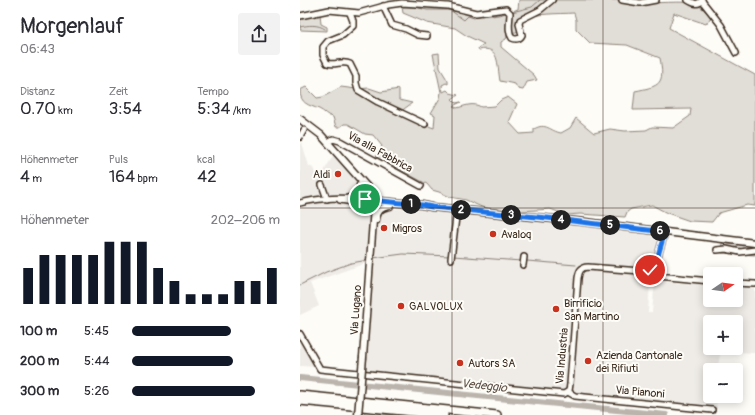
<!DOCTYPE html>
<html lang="de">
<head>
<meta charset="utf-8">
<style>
	:root { --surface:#fff; --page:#f2f2f3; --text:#2b2b33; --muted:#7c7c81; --accent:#111827 }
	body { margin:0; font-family:Pangolin,sans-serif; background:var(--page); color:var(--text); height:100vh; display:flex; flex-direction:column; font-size:15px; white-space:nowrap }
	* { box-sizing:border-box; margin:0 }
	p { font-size:13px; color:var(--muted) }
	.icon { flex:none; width:22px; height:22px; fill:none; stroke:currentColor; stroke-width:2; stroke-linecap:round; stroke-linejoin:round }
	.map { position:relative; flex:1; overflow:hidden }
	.side { display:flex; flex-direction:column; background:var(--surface); width:300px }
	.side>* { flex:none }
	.needle { width:26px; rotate:77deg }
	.controls { position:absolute; left:403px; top:267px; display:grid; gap:8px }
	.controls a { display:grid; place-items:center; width:40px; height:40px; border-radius:4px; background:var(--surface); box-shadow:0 2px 10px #0003; font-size:20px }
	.pin { position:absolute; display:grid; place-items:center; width:34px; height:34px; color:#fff; margin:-17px; border:2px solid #fff; border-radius:50%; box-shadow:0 1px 4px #0007 }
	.km { position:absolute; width:20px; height:20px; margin:-10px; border-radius:50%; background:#222; color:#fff; font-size:11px; line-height:20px; text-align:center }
	.round { display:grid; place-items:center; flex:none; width:42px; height:42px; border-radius:4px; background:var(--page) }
	.head { display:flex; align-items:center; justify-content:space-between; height:68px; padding:0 20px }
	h1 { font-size:22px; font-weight:600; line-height:30px }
	.stats { display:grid; grid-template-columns:repeat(3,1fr); gap:6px; height:68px; padding:4px 20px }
	.stats div { display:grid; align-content:center }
	.stats b { font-size:17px; font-weight:600 }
	.stats small { font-size:11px; font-weight:400 }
	.stats p { font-size:11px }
	.chart { height:112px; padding:8px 20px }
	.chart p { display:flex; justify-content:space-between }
	.chart svg { width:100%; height:72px; margin-top:4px; stroke:var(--accent); stroke-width:6 }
	ul { padding:0 20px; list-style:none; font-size:13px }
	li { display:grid; grid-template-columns:64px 48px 1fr; align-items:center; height:30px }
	li i { height:10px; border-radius:5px; background:var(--accent) }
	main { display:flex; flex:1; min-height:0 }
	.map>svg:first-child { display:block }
	.built { fill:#efece7; fill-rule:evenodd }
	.green { fill:#e1ded7; stroke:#8e847a }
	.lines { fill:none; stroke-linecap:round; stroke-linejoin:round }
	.stream { stroke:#887d74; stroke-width:1 }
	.river { stroke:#bbb4ad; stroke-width:6 }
	.minor-casing { stroke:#3b2a1e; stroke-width:8 }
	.major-casing { stroke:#3b2a1e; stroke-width:9 }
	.highway-casing { stroke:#3b2a1e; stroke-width:10 }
	.minor { stroke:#fdfcf7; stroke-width:5 }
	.major { stroke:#fdfcf7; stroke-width:6 }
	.highway { stroke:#fdfcf7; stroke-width:7 }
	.major-bridge-casing { stroke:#3b2a1e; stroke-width:9; stroke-linecap:butt }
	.major-bridge { stroke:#fdfcf7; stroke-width:6 }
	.route-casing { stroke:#fff; stroke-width:8 }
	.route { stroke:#1a73e8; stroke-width:5 }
	.grid { fill:none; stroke:#3b2a1e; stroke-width:1; stroke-opacity:0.55 }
	.poi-dot { fill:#c8321e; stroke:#fdfcf7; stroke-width:1.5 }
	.labels { text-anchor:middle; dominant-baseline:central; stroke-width:4; stroke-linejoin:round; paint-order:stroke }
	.street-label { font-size:11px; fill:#3b2a1e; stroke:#fdfcf7 }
	.poi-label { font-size:11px; fill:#3b2a1e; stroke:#fdfcf7; text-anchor:start }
	.water-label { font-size:12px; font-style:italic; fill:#615349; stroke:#fdfcf7 }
</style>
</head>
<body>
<main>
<section class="side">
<div class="head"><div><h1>Morgenlauf</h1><p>06:43</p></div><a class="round"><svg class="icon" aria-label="share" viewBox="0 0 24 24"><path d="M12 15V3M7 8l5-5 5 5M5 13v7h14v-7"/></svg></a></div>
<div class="stats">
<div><p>Distanz</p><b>0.70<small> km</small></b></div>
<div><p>Zeit</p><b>3:54</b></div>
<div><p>Tempo</p><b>5:34<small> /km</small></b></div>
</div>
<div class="stats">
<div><p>Höhenmeter</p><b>4<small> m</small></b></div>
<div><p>Puls</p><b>164<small> bpm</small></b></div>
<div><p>kcal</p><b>42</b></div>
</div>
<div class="chart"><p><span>Höhenmeter</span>202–206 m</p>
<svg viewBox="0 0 160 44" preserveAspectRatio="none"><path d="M5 44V22M15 44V14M25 44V14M35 44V14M45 44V14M55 44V6M65 44V6M75 44V6M85 44V22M95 44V30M105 44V38M115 44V38M125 44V38M135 44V30M145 44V30M155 44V22"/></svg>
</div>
<ul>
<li><b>100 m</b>5:45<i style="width:67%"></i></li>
<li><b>200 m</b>5:44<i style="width:68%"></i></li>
<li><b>300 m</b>5:26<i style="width:83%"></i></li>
</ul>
</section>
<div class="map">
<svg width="455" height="415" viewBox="0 0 455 415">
	<rect width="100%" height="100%" fill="#fdfcf7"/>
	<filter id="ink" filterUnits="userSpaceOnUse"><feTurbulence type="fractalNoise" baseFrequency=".025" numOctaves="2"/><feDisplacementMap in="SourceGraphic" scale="8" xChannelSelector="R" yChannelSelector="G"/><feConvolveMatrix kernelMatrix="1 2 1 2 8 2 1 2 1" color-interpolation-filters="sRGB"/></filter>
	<g filter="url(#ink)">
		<!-- built -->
		<g class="built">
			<path d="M 2,143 L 9,166 L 13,168 L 18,181 L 33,156 L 37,157 L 60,187 L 60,189 L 56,196 L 29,196 L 0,201 L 0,144 Z"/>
			<path d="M 26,202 L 60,205 L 81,211 L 88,208 L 131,211 L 132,207 L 285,222 L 362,235 L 351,268 L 348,312 L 352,312 L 355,281 L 396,284 L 396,282 L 410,283 L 410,300 L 436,300 L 436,285 L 455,289 L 455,353 L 421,351 L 417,370 L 410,370 L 410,396 L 416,396 L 417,409 L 65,376 L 72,261 L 10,283 L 19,306 L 0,315 L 0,207 L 13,203 ZM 410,322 L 436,322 L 436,348 L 410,348 Z"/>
			<path d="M 0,339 L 16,367 L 0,366 Z"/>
		</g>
		<!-- green -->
		<g class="green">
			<path d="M 219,0 L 322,0 C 344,6 375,0 394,3 C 401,6 406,12 411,17 L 406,24 L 374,13 L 369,28 L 455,75 L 455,206 L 447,205 L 419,213 L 412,222 L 390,221 L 367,213 L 352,205 L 331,209 L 327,212 L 325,217 L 280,214 L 267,215 L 250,209 L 222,211 L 184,208 L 166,200 L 150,197 L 139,192 L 132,190 L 127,184 L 121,181 L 76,157 L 82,146 L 73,135 L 65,134 L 48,124 L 44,124 L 40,127 L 36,127 L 33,117 C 27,116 24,111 19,109 C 9,105 0,104 0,90 L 6,87 L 17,98 L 23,97 L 41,87 L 56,89 L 69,88 L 81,92 L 99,89 L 99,100 L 112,103 L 100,112 L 120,123 L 134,128 L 135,115 L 131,113 L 140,98 L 141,92 L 133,54 L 139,53 L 140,68 L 148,81 L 148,84 L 146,83 L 142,85 L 143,92 L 147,90 L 150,93 L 158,95 L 152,99 L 156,103 L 161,102 L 153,106 L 157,108 C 165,106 173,102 181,107 L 195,106 L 201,100 L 208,97 L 217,104 L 209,122 L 220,134 L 234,133 L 234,129 C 246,122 250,131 261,133 L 270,128 L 276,118 L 294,133 L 310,129 L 325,131 L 346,130 L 352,127 L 373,128 L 390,116 L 391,109 L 333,110 L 335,91 C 360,86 365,85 360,58 L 327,45 L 290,43 L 276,29 L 276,20 L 274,13 C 257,14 237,13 221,19 L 221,30 L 216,32 L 209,33 L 206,39 L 201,42 L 201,47 L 234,75 L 237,80 L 227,82 L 223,90 L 218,89 L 215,84 L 200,81 C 197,65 200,45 179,50 L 178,48 L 184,44 L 167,36 L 155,28 L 127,23 L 103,13 L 102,7 L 143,7 L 164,11 L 172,17 L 190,14 L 194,16 L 201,10 L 210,12 L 218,9 Z"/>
			<path d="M 20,14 L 21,24 L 27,27 L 27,31 L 0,30 L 0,16 Z"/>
			<path d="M 422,243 L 455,246 L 455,255 L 422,253 Z"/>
			<path d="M 65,411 L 93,415 L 64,415 Z"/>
		</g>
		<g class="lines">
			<!-- stream -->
			<g class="stream">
				<path d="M 111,6 L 127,10 L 150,10 L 164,20 L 168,16 L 174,18 C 180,14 187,15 193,15 C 197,16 202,14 206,13"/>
				<path d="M 212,12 L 232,7 L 240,0"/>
				<path d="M 0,27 C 8,25 18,24 25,29"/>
				<path d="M 153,256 L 221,261"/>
				<path d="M 73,258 L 103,254 L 150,256"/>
				<path d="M 227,261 L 276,265"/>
				<path d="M 0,285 L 26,272 L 51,263 L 68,260"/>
			</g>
			<!-- river -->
			<path class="river" d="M 0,378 L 366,415"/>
			<defs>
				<g id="minor">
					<path d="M 322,0 L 340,3 L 356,0"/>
					<path d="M 388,0 C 393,3 398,6 402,0"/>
					<path d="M 402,1 L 421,25 L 436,53"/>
					<path d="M 83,6 L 92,25 L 106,29 L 118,35 L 127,36"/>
					<path d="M 50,13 L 53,21 L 53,26 L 43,35 L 28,41 L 23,47 L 23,55 L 27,63 C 35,66 42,60 50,64 L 56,76 L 56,83 L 58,90 L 78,102 L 125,124"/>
					<path d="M 0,16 L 29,10 L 59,13 L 88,5 L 102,3 L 148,6 L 176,13 L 206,9 L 210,13 C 210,21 207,31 212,38 C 216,40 220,39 222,35 L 219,24 L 220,20 L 240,10 L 252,0"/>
					<path d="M 0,137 L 4,130"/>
					<path d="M 28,142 L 33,139 L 40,141 L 121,186"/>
					<path d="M 22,185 L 27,199"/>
					<path d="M 40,200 L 60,203 L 65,205"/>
					<path d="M 0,203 C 21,197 44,198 65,199"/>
					<path d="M 417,250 L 426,249 L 440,252 L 455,250"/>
					<path d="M 151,259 L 157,209"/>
					<path d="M 223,265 L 224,257"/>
					<path d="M 354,269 L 365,232"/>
					<circle cx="353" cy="274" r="5"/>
					<path d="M 358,276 L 410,281"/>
					<path d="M 436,283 L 455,284"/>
					<path d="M 0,334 L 20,369 L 264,394 L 269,391 L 270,384 L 278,278 C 279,272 280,267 288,267 L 341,271 L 348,273"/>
					<path d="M 268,392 L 275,396 L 412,410"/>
				</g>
				<g id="major">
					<path d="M 0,119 L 21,135 L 75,196"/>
					<path d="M 49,198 C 58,196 65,195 60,185"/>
					<path d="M 76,198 L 77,204 L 74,207 L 69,208 L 65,205 L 65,199 C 70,192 74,197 80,201 L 122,205 L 132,207 L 285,222 L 455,243"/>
					<path d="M 76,220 C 77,211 81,207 90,206"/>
					<path d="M 63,357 L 74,207"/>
				</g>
				<g id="highway">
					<path d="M 0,395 L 197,415"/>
					<path d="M 0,401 L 144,415"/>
				</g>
			</defs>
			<!-- minor casing -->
			<use href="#minor" class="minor-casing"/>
			<!-- major casing -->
			<use href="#major" class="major-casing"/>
			<!-- highway casing -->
			<use href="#highway" class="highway-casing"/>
			<!-- minor -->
			<use href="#minor" class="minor"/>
			<!-- major -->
			<use href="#major" class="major"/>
			<!-- highway -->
			<use href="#highway" class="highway"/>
			<defs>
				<path id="major-bridge" d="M 58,415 L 63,357"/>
			</defs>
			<!-- major-bridge casing -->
			<use href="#major-bridge" class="major-bridge-casing"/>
			<!-- major-bridge -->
			<use href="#major-bridge" class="major-bridge"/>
		</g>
	</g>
	<g class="lines" filter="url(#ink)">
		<defs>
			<path id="route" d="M 65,199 L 67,196 L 71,195 L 81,201 L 122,205 L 132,207 L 247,218 L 365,232 L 354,269 L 350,270"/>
		</defs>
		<!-- route casing -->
		<use href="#route" class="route-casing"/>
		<!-- route -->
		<use href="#route" class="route"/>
	</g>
	<!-- grid -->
	<path class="grid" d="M 152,0 L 152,415M 303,0 L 303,415M 0,208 L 455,208"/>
	<!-- markers -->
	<g class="poi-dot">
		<circle cx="38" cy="174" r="4"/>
		<circle cx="84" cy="228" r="4"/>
		<circle cx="193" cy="234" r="4"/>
		<circle cx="101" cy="306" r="4"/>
		<circle cx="256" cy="309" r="4"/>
		<circle cx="288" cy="361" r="4"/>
		<circle cx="160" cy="363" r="4"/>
	</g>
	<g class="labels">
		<!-- street labels -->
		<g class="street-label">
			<text transform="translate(80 152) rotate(29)">Via alla Fabbrica</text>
			<text transform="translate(56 310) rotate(-86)">Via Lugano</text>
			<text transform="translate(262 356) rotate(-85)">Via Industria</text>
			<text transform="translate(340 392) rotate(5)">Via Pianoni</text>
		</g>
		<!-- poi labels -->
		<g class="poi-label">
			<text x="30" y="174" text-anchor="end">Aldi</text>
			<text x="92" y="228">Migros</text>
			<text x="201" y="234">Avaloq</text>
			<text x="264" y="303">Birrificio<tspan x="264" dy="13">San Martino</tspan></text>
			<text x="109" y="306">GALVOLUX</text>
			<text x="296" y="355">Azienda Cantonale<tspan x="296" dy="13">dei Rifiuti</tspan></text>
			<text x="168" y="363">Autors SA</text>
		</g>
		<!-- water labels -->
		<g class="water-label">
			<text transform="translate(184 386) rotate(6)">Vedeggio</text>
		</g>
	</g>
</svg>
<div class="controls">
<a><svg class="needle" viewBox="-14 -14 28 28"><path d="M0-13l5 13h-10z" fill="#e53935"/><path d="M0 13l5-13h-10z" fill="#7c7c81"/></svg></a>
<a>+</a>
<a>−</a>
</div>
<div class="pin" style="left:65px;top:199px;background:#1e9e55"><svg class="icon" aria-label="arrive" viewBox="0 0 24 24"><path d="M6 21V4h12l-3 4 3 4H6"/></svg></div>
<div class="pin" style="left:350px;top:270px;background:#d93025"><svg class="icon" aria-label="check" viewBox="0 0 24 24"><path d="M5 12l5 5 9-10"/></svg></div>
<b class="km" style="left:111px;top:204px">1</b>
<b class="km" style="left:161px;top:210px">2</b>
<b class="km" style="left:211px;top:215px">3</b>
<b class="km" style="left:261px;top:220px">4</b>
<b class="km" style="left:310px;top:225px">5</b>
<b class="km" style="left:360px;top:231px">6</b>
</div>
</main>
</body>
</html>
